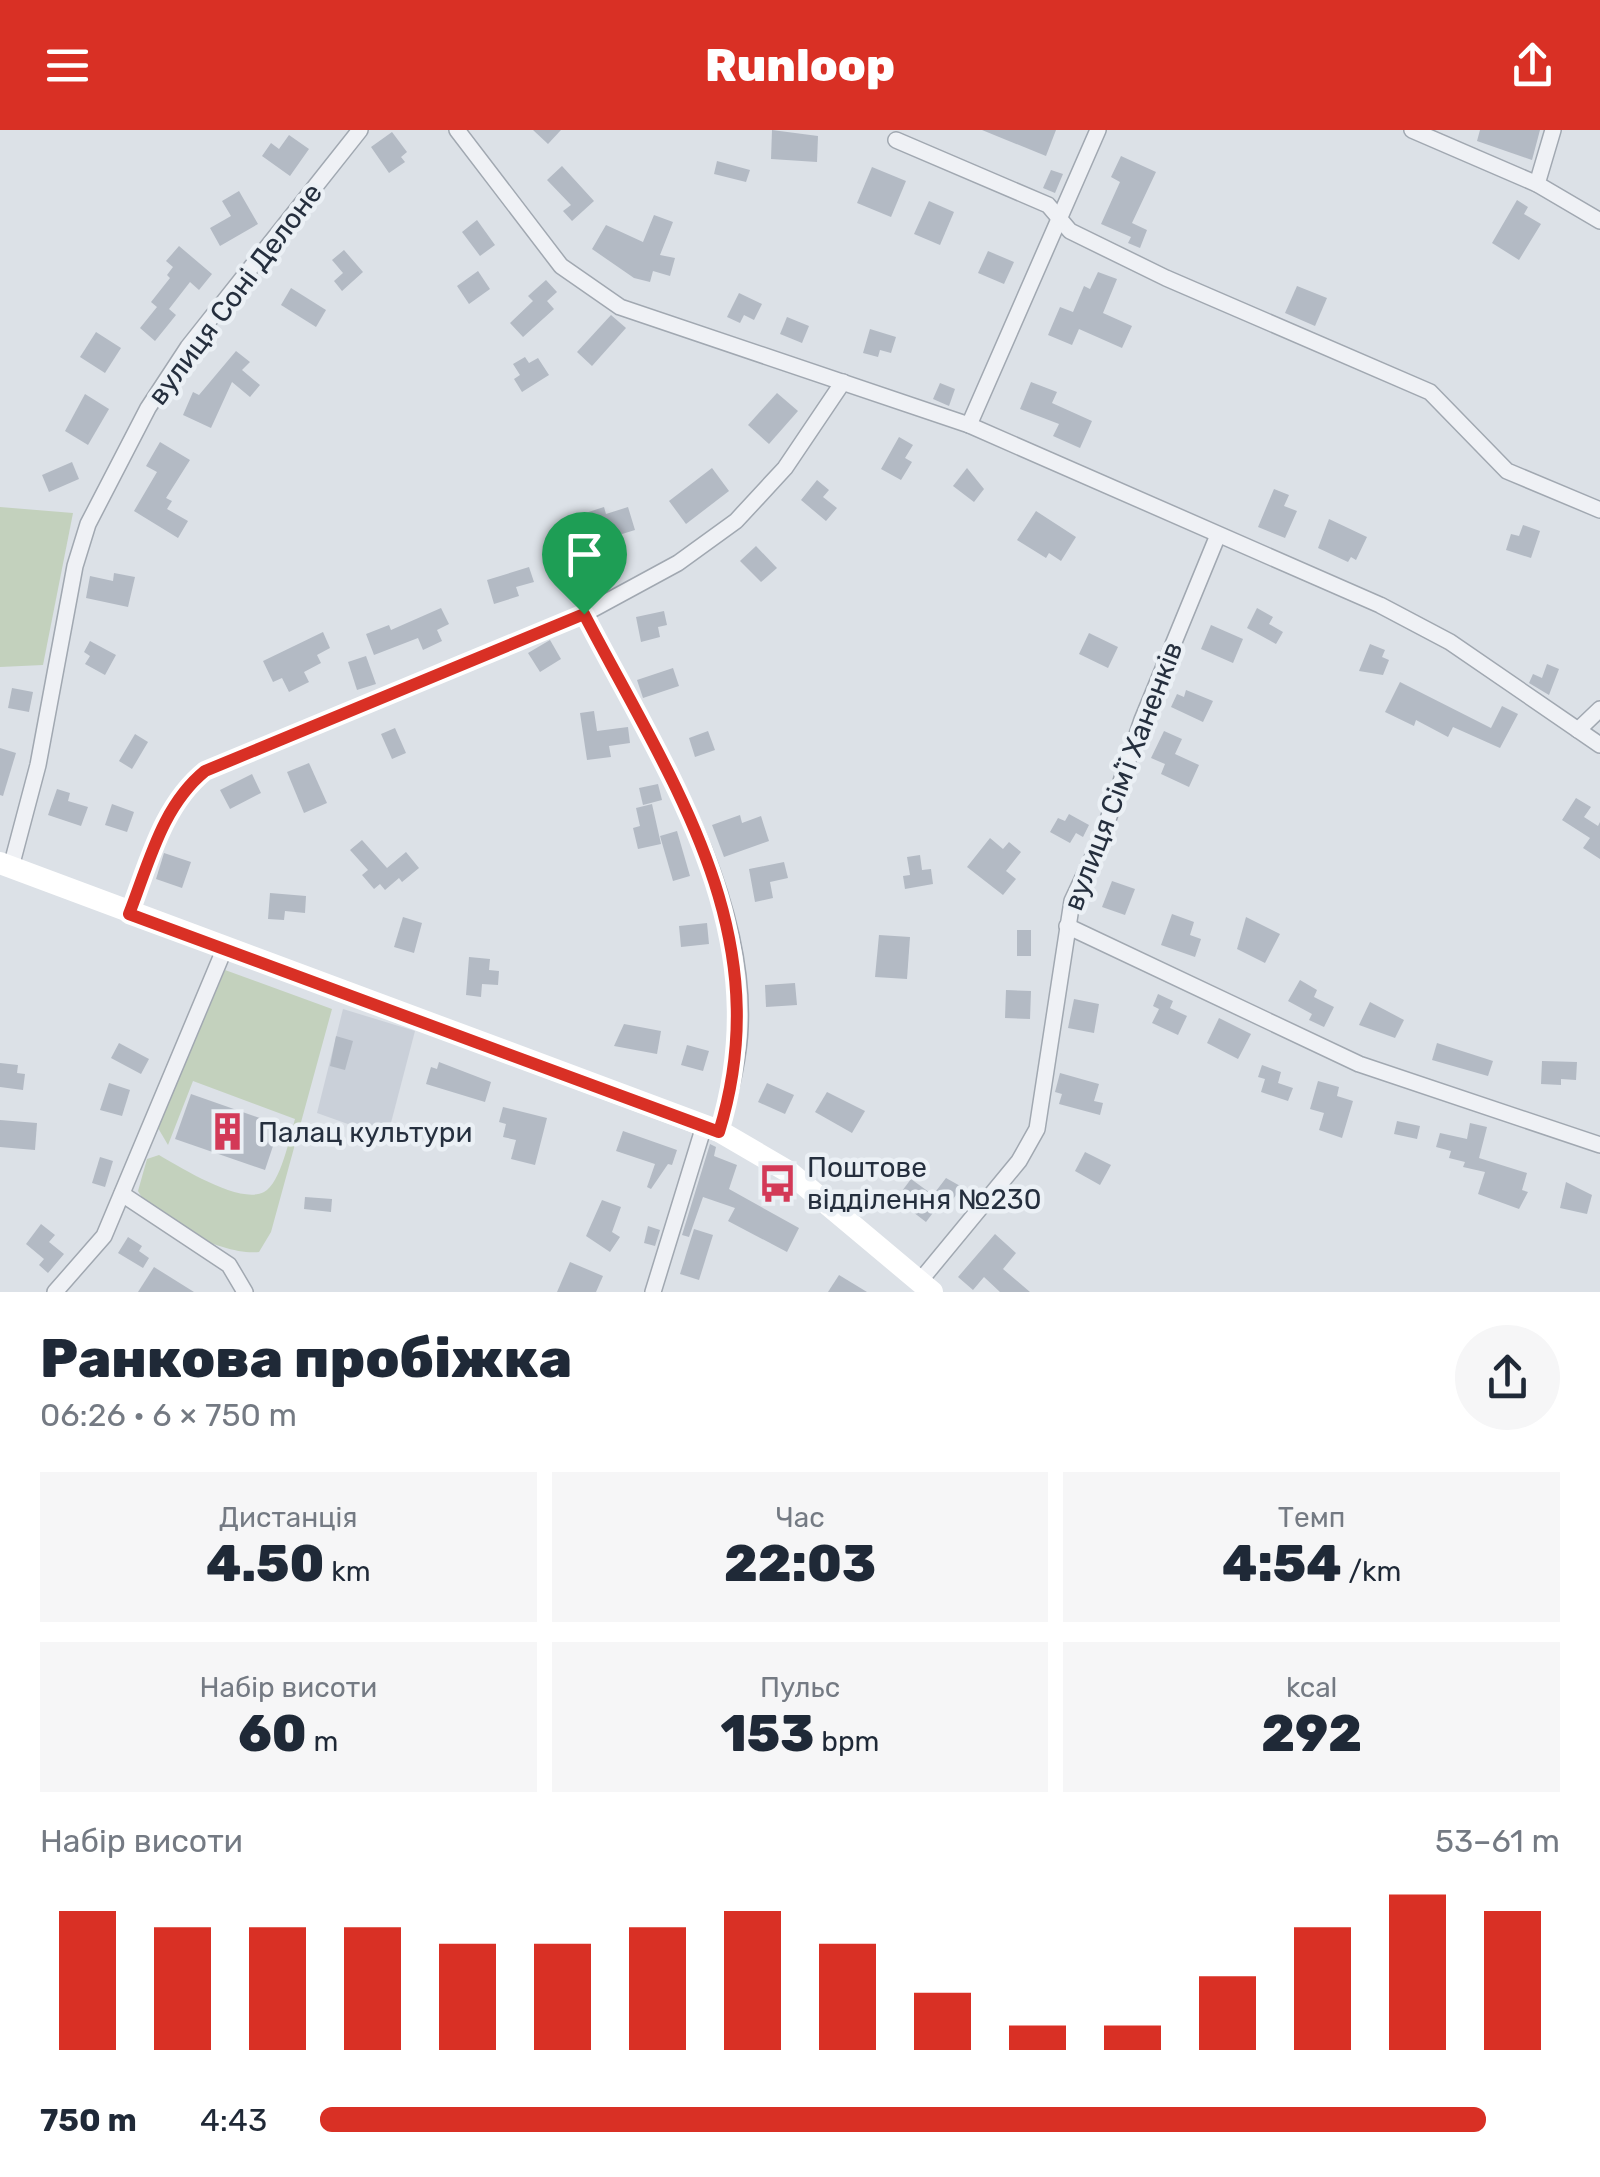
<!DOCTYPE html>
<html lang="uk">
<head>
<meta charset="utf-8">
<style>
	:root { --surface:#fff; --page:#f6f6f7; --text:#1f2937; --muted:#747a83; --accent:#d93025 }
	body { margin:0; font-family:Rubik,sans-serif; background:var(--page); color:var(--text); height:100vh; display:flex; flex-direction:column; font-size:38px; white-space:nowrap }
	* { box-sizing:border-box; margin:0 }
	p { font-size:32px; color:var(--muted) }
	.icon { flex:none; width:55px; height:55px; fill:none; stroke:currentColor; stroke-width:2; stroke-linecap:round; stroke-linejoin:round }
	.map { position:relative; height:1162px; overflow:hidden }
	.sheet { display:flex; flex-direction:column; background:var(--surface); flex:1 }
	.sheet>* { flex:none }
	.pin { position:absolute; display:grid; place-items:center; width:85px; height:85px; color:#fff; margin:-102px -42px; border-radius:50% 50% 50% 0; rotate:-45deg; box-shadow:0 0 10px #0007 }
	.pin .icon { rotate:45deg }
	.round { display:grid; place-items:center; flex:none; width:105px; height:105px; border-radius:52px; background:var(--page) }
	.headline { display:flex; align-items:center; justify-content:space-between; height:170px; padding:0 40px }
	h1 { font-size:55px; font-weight:800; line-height:75px }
	.figures { display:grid; grid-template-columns:repeat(3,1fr); gap:15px; height:170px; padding:10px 40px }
	.figures div { display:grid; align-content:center; border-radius:0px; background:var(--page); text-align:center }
	.figures b { font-size:50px; font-weight:800 }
	.figures small { font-size:28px; font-weight:400 }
	.figures p { font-size:28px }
	.chart { height:280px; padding:20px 40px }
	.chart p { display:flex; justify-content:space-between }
	.chart svg { width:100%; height:180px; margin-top:10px; stroke:var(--accent); stroke-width:6 }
	ul { padding:0 40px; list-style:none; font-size:32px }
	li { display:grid; grid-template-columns:160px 120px 1fr; align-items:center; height:75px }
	li i { height:25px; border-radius:12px; background:var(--accent) }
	header { display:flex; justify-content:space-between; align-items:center; height:130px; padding:0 40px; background:var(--accent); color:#fff; font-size:45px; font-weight:800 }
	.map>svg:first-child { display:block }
	.built { fill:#cad0d9 }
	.green { fill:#c3d1bd }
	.building { fill:#b3bac4 }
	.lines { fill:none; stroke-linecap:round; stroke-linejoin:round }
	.street-casing { stroke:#a1a8b1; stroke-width:18 }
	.street { stroke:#eff1f5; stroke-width:15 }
	.secondary { stroke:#fff; stroke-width:22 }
	.route-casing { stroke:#fff; stroke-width:20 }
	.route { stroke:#d93025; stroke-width:12 }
	.labels { text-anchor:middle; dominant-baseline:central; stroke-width:9; stroke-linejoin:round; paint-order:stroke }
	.street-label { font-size:28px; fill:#252f3e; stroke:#ebf0f5 }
	.poi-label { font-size:28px; fill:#252f3e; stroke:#ebf0f5; text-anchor:start }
</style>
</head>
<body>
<header><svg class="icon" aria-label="menu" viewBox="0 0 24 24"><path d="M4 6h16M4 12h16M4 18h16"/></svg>Runloop<svg class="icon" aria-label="share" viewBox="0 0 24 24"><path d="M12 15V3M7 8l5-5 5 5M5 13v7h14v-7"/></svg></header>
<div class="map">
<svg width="1600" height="1162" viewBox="0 0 1600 1162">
	<rect width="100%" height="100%" fill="#dce1e7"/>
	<!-- built -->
	<path class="built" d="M 343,879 L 415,901 L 387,1008 L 317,983 Z"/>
	<!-- green -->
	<g class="green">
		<path d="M 0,377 L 73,383 L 43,535 L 0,537 Z"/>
		<path d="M 225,840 L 332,879 L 271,1102 L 259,1122 C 225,1126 154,1092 138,1061 L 147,1029 L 159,1025 C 180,1037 240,1075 264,1062 C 281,1053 290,1006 295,989 L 193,951 L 168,1015 L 158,998 Z"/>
	</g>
	<!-- building -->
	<g class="building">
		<path d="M 533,0 L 561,0 L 548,14 Z"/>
		<path d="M 772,0 L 818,6 L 817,32 L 771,29 Z"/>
		<path d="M 982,0 L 1056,0 L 1046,26 Z"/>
		<path d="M 1480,0 L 1540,0 L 1532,30 L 1477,11 Z"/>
		<path d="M 392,2 L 407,22 L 401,27 L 405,32 L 389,43 L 371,17 Z"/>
		<path d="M 289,5 L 309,19 L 290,46 L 262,26 L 271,13 L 279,19 Z"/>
		<path d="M 1121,26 L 1156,42 L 1132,93 L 1147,100 L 1140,118 L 1128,113 L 1131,107 L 1101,94 L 1120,52 L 1111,47 Z"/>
		<path d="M 717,31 L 750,40 L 746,52 L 714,44 Z"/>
		<path d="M 562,36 L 594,71 L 572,91 L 563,81 L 571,75 L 547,50 Z"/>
		<path d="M 872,37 L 906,51 L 891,87 L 857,73 Z"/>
		<path d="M 1051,40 L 1063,44 L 1055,63 L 1043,58 Z"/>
		<path d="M 239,61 L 258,94 L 220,116 L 210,98 L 231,86 L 222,71 Z"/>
		<path d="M 1517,70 L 1528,77 L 1524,84 L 1541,94 L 1519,130 L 1492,113 Z"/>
		<path d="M 929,71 L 954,82 L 940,115 L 914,104 Z"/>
		<path d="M 654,85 L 673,92 L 660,125 L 675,128 L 670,146 L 653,141 L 650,152 L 634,148 L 592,119 L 606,95 L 643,112 Z"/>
		<path d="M 477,90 L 495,115 L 480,126 L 462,102 Z"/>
		<path d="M 179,116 L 212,144 L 199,160 L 190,152 L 169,179 L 176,185 L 155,211 L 140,198 L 157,177 L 151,172 L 170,148 L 167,145 L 173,137 L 166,131 Z"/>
		<path d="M 344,120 L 363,142 L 342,161 L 334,151 L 343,143 L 332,130 Z"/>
		<path d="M 988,121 L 1014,132 L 1004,154 L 978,143 Z"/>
		<path d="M 478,141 L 490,159 L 469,174 L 457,156 Z"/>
		<path d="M 1098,142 L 1117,149 L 1103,183 L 1132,196 L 1122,218 L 1079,199 L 1072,215 L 1048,205 L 1060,177 L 1073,182 L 1084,156 L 1090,159 Z"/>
		<path d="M 546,150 L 557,162 L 547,171 L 554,179 L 523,207 L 510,193 L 533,171 L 528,166 Z"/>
		<path d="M 1297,156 L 1327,168 L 1315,196 L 1285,183 Z"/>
		<path d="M 291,158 L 326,180 L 316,197 L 281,175 Z"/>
		<path d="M 739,163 L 762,174 L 754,190 L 744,185 L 740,193 L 727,187 Z"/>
		<path d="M 611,185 L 626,198 L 592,236 L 577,222 Z"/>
		<path d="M 787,187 L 809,196 L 802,213 L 780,204 Z"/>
		<path d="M 870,199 L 896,207 L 891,223 L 880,220 L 878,227 L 863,223 Z"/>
		<path d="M 96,202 L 121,218 L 105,243 L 80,227 Z"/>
		<path d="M 236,221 L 250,232 L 242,240 L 260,255 L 250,267 L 232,252 L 211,298 L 183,285 L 193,262 L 199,265 Z"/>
		<path d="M 525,227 L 529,233 L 538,228 L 549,245 L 522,262 L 514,249 L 520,245 L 513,234 Z"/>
		<path d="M 1031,252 L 1057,262 L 1052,273 L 1092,291 L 1080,318 L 1053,306 L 1059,294 L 1020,279 Z"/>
		<path d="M 940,253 L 955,259 L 949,276 L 933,269 Z"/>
		<path d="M 777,263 L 798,281 L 769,314 L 748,295 Z"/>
		<path d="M 85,264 L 109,279 L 88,315 L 65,301 Z"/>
		<path d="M 899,307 L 913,315 L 905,328 L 912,332 L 901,350 L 881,339 Z"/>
		<path d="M 160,312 L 190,330 L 166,368 L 172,371 L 167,379 L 188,391 L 178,408 L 134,381 L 157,342 L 146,336 Z"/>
		<path d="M 72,332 L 79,349 L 49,362 L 42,345 Z"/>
		<path d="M 712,338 L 729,361 L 686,394 L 669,371 Z"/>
		<path d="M 967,338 L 984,359 L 974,372 L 953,356 Z"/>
		<path d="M 817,350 L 829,360 L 823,367 L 837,378 L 826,391 L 801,370 Z"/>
		<path d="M 1274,359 L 1289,365 L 1284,376 L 1297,381 L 1285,408 L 1258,397 Z"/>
		<path d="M 604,377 L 606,384 L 628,377 L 635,400 L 570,420 L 564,400 L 579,395 L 576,386 Z"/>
		<path d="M 1036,381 L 1076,407 L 1061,431 L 1049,423 L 1046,428 L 1017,410 Z"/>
		<path d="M 1329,389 L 1367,407 L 1356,430 L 1351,427 L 1348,432 L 1318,418 Z"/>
		<path d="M 1523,395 L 1540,401 L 1531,428 L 1506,420 L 1511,404 L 1519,406 Z"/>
		<path d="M 756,416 L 777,438 L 761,452 L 740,431 Z"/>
		<path d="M 529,437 L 534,452 L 516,457 L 519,466 L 494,474 L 487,450 Z"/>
		<path d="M 114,443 L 135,447 L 128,477 L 86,468 L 90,446 L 113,451 Z"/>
		<path d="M 441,478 L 449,494 L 437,500 L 442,511 L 423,520 L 418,508 L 374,525 L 366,504 L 389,495 L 391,500 Z"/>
		<path d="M 1257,478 L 1273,487 L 1269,494 L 1283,502 L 1276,514 L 1247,498 Z"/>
		<path d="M 664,481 L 667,495 L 658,497 L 660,507 L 641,512 L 636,487 Z"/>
		<path d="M 1211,495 L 1243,509 L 1233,533 L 1201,519 Z"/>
		<path d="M 323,502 L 330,518 L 317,525 L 321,533 L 304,542 L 309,552 L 289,562 L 282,548 L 273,552 L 263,531 Z"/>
		<path d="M 1089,503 L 1118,517 L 1108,538 L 1079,524 Z"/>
		<path d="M 550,510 L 561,529 L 540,542 L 528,523 Z"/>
		<path d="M 90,511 L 116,525 L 105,545 L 85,534 L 90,526 L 84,522 Z"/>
		<path d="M 1370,514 L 1385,520 L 1382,527 L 1389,530 L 1383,545 L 1359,541 Z"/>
		<path d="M 366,526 L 376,554 L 357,560 L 348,532 Z"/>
		<path d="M 1547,534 L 1559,539 L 1549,565 L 1529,553 L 1533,544 L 1542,548 Z"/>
		<path d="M 673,538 L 679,556 L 643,568 L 637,550 Z"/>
		<path d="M 1400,552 L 1491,598 L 1502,576 L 1518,584 L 1500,618 L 1453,597 L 1448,607 L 1416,590 L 1414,596 L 1385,582 Z"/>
		<path d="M 12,558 L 33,562 L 29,582 L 8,578 Z"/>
		<path d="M 1186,560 L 1213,571 L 1203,592 L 1171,577 L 1177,564 L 1184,567 Z"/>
		<path d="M 594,581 L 597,601 L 628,597 L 630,613 L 609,616 L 611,627 L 587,630 L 580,583 Z"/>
		<path d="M 395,598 L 406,623 L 392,629 L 381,604 Z"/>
		<path d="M 708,601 L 715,620 L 695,627 L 689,608 Z"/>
		<path d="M 1164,601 L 1182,609 L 1175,624 L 1199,635 L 1189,657 L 1161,644 L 1165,634 L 1151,628 Z"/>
		<path d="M 135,604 L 148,612 L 132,639 L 119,631 Z"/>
		<path d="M 0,618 L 16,623 L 3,666 L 0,665 Z"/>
		<path d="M 309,633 L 327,673 L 304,683 L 287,642 Z"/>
		<path d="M 252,644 L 261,663 L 230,679 L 220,660 Z"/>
		<path d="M 658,654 L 662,670 L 643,675 L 639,658 Z"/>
		<path d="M 57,659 L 70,663 L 68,671 L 88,677 L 81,696 L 48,685 Z"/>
		<path d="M 1576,668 L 1591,677 L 1584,687 L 1598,696 L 1600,692 L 1600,729 L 1583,718 L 1590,708 L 1562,690 Z"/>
		<path d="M 112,674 L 134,682 L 127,702 L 105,695 Z"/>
		<path d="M 652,674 L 661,714 L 638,719 L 633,698 L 640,696 L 636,678 Z"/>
		<path d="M 1069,684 L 1089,695 L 1083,707 L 1076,703 L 1070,713 L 1050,702 L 1058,688 L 1065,691 Z"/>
		<path d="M 740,685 L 742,693 L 761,686 L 769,711 L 724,727 L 712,695 Z"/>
		<path d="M 677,701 L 690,746 L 673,751 L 660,706 Z"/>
		<path d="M 990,708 L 1003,719 L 1009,712 L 1021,722 L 1006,741 L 1016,749 L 1003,765 L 967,737 Z"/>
		<path d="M 362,710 L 387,738 L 406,722 L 419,738 L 402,752 L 399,748 L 385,760 L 380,754 L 374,759 L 362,745 L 368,740 L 350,720 Z"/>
		<path d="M 164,723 L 191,732 L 182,758 L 156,749 Z"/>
		<path d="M 920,725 L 922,740 L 931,739 L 933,754 L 905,759 L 903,746 L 910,745 L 907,727 Z"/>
		<path d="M 784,732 L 788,748 L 770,752 L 773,768 L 755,772 L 749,739 Z"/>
		<path d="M 1112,751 L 1135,759 L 1125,785 L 1102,777 Z"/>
		<path d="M 270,763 L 306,766 L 305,783 L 285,781 L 284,790 L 268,789 Z"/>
		<path d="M 1172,784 L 1194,792 L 1190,805 L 1201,809 L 1195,827 L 1161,815 Z"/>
		<path d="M 403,787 L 422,793 L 414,823 L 394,817 Z"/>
		<path d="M 1246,787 L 1280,804 L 1265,833 L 1237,819 Z"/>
		<path d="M 707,793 L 709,814 L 681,817 L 679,796 Z"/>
		<rect x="1017" y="800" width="14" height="26"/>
		<path d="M 879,805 L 910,807 L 907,849 L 875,847 Z"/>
		<path d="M 469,827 L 490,829 L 489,840 L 499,841 L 498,855 L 482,854 L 481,867 L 466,865 Z"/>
		<path d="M 1300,850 L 1317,860 L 1314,867 L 1334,877 L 1324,897 L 1309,890 L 1312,884 L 1288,871 Z"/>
		<path d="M 795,853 L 797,875 L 766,877 L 765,855 Z"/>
		<path d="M 1006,860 L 1031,861 L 1030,889 L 1005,888 Z"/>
		<path d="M 1158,864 L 1173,871 L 1170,878 L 1187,886 L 1178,905 L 1152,893 L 1159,879 L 1153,876 Z"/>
		<path d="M 1074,869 L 1099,874 L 1094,903 L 1068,898 Z"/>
		<path d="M 1370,872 L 1404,890 L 1395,908 L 1359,895 Z"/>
		<path d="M 1219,888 L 1251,904 L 1238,929 L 1207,913 Z"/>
		<path d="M 624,894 L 661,901 L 657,924 L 614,916 Z"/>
		<path d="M 336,906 L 353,911 L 345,940 L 330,936 Z"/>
		<path d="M 119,913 L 149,929 L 141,944 L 111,928 Z"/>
		<path d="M 1437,913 L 1493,931 L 1488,946 L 1432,930 Z"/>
		<path d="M 687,915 L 709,921 L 703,941 L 681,935 Z"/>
		<path d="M 1542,931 L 1577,932 L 1576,950 L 1561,949 L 1561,955 L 1541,954 Z"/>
		<path d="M 439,932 L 491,952 L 485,972 L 426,954 L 431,937 L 437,939 Z"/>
		<path d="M 0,933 L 18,935 L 17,943 L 25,944 L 23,960 L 0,957 Z"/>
		<path d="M 1262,935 L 1281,942 L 1278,953 L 1293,958 L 1288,971 L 1261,962 L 1265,949 L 1258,947 Z"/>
		<path d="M 1060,943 L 1099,954 L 1094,971 L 1103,973 L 1100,985 L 1059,974 L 1062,964 L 1055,962 Z"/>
		<path d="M 1318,951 L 1339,957 L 1337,966 L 1353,971 L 1342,1008 L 1319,1000 L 1324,983 L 1310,979 Z"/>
		<path d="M 109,953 L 130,960 L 122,986 L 100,980 Z"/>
		<path d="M 767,953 L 794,965 L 785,984 L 758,972 Z"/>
		<path d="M 827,962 L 865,981 L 852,1003 L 815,982 Z"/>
		<path d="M 191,964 L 280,995 L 265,1040 L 175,1009 Z"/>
		<path d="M 503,977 L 547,988 L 535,1035 L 511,1029 L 516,1010 L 503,1007 L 506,994 L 499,992 Z"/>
		<path d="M 0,990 L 37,993 L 35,1020 L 0,1017 Z"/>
		<path d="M 1397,991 L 1420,996 L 1417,1009 L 1394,1004 Z"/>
		<path d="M 1470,993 L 1487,997 L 1479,1028 L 1527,1043 L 1522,1060 L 1528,1062 L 1519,1079 L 1478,1064 L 1485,1042 L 1463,1037 L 1465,1032 L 1449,1028 L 1451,1021 L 1436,1017 L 1440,1003 L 1467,1009 Z"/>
		<path d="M 623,1001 L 677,1020 L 672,1035 L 668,1034 L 651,1059 L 647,1057 L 655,1034 L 616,1021 Z"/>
		<path d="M 710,1014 L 716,1017 L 714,1026 L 737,1035 L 729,1059 L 799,1098 L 787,1122 L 728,1091 L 735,1078 L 703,1067 L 689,1107 L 682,1105 Z"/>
		<path d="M 1085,1022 L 1111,1035 L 1100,1055 L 1075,1041 Z"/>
		<path d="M 100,1027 L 113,1031 L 105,1057 L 92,1053 Z"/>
		<path d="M 946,1048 L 962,1057 L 944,1081 L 938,1076 L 926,1092 L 896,1069 L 911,1049 L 933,1065 Z"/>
		<path d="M 1566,1052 L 1592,1065 L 1587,1084 L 1560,1078 Z"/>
		<path d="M 305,1067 L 332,1069 L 331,1082 L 304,1079 Z"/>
		<path d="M 602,1070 L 621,1077 L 612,1102 L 620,1107 L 610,1122 L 586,1106 Z"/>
		<path d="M 41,1094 L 55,1105 L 49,1112 L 64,1124 L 48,1143 L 39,1135 L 44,1129 L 26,1114 Z"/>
		<path d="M 648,1096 L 660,1100 L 655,1116 L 644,1113 Z"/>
		<path d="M 694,1099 L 713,1105 L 699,1150 L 680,1144 Z"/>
		<path d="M 995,1104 L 1016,1123 L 1003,1139 L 1030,1162 L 1000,1162 L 984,1147 L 973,1160 L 958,1147 Z"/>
		<path d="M 128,1107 L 142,1116 L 139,1121 L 149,1128 L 143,1138 L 118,1123 Z"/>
		<path d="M 570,1132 L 603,1146 L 596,1162 L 557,1162 Z"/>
		<path d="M 154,1137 L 194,1162 L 138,1162 Z"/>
		<path d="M 839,1145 L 867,1162 L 828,1162 Z"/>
	</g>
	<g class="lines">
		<defs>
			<g id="street">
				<path d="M 457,0 L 561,136 L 620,177 L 969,295 L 1380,475 L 1450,512 L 1600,615"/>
				<path d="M 1412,0 L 1537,54 L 1600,91"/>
				<path d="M 896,10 L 1048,75 L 1070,101 L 1166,148 L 1430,262 L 1507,341 L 1600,380"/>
				<path d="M 1537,54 L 1553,0"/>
				<path d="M 969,295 L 1098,0"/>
				<path d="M 584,484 C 647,606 746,754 740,896 C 739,931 729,968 719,1001"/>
				<path d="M 1578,600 L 1600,579"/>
				<path d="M 11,737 L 38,635 L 75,436 L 88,394 L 148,278 L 188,217 L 360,0"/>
				<path d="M 129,784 C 149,733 162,676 205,641 L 584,484 L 678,433 L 736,391 L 785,338 L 843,252"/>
				<path d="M 1067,796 L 1359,934 L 1600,1015"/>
				<path d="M 122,1064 L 229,1135 L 245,1162"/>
				<path d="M 920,1151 L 1019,1031 L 1037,999 L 1072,771 L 1102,707 L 1142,590 L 1218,405"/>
				<path d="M 55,1162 L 104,1106 L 224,820"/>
				<path d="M 653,1162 L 704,996"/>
			</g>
		</defs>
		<!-- street casing -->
		<use href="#street" class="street-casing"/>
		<!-- street -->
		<use href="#street" class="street"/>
		<!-- secondary -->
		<path class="secondary" d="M 0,733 L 719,1001 L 789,1042 L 932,1162"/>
	</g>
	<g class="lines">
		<defs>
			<path id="route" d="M 584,484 C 672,653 780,803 719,1002 L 129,784 C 149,733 162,676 205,641 Z"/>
		</defs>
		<!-- route casing -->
		<use href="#route" class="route-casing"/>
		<!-- route -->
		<use href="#route" class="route"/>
	</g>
	<!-- icons -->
	<defs>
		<symbol id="building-bare" viewBox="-9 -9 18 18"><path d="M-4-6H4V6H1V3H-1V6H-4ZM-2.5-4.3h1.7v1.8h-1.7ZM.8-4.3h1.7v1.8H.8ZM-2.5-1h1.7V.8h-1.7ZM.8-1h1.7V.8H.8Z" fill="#d33957" stroke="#ebf0f5" stroke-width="2.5" paint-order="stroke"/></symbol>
		<symbol id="bus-bare" viewBox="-9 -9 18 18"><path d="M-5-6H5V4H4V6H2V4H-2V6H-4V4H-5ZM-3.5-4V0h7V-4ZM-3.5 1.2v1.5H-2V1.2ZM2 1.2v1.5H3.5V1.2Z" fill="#d33957" stroke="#ebf0f5" stroke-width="2.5" paint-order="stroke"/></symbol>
	</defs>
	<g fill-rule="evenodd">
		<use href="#building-bare" x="200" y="974" width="55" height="55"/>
		<use href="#bus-bare" x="750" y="1026" width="55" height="55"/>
	</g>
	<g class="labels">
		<!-- street labels -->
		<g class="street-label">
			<text transform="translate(235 164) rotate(-53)">вулиця Соні Делоне</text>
			<text transform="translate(1123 646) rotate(-69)">вулиця Сімʼї Ханенків</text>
		</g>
		<!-- poi labels -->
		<g class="poi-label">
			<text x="258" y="1002">Палац культури</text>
			<text x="807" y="1037">Поштове<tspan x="807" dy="32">відділення №230</tspan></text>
		</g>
	</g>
</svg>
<div class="pin" style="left:584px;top:484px;background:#1e9e55"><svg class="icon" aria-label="arrive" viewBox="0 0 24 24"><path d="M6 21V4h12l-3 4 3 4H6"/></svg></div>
</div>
<section class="sheet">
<div class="headline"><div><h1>Ранкова пробіжка</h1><p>06:26 · 6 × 750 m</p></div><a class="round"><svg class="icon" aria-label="share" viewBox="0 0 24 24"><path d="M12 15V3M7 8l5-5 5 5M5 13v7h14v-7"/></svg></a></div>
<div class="figures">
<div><p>Дистанція</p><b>4.50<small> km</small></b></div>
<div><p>Час</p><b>22:03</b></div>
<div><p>Темп</p><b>4:54<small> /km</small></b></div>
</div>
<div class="figures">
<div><p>Набір висоти</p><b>60<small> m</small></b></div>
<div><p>Пульс</p><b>153<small> bpm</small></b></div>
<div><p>kcal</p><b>292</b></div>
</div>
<div class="chart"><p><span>Набір висоти</span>53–61 m</p>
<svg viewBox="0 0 160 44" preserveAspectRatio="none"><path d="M5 44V10M15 44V14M25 44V14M35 44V14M45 44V18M55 44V18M65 44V14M75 44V10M85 44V18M95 44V30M105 44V38M115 44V38M125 44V26M135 44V14M145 44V6M155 44V10"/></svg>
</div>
<ul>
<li><b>750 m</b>4:43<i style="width:94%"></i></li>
</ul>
</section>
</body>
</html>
